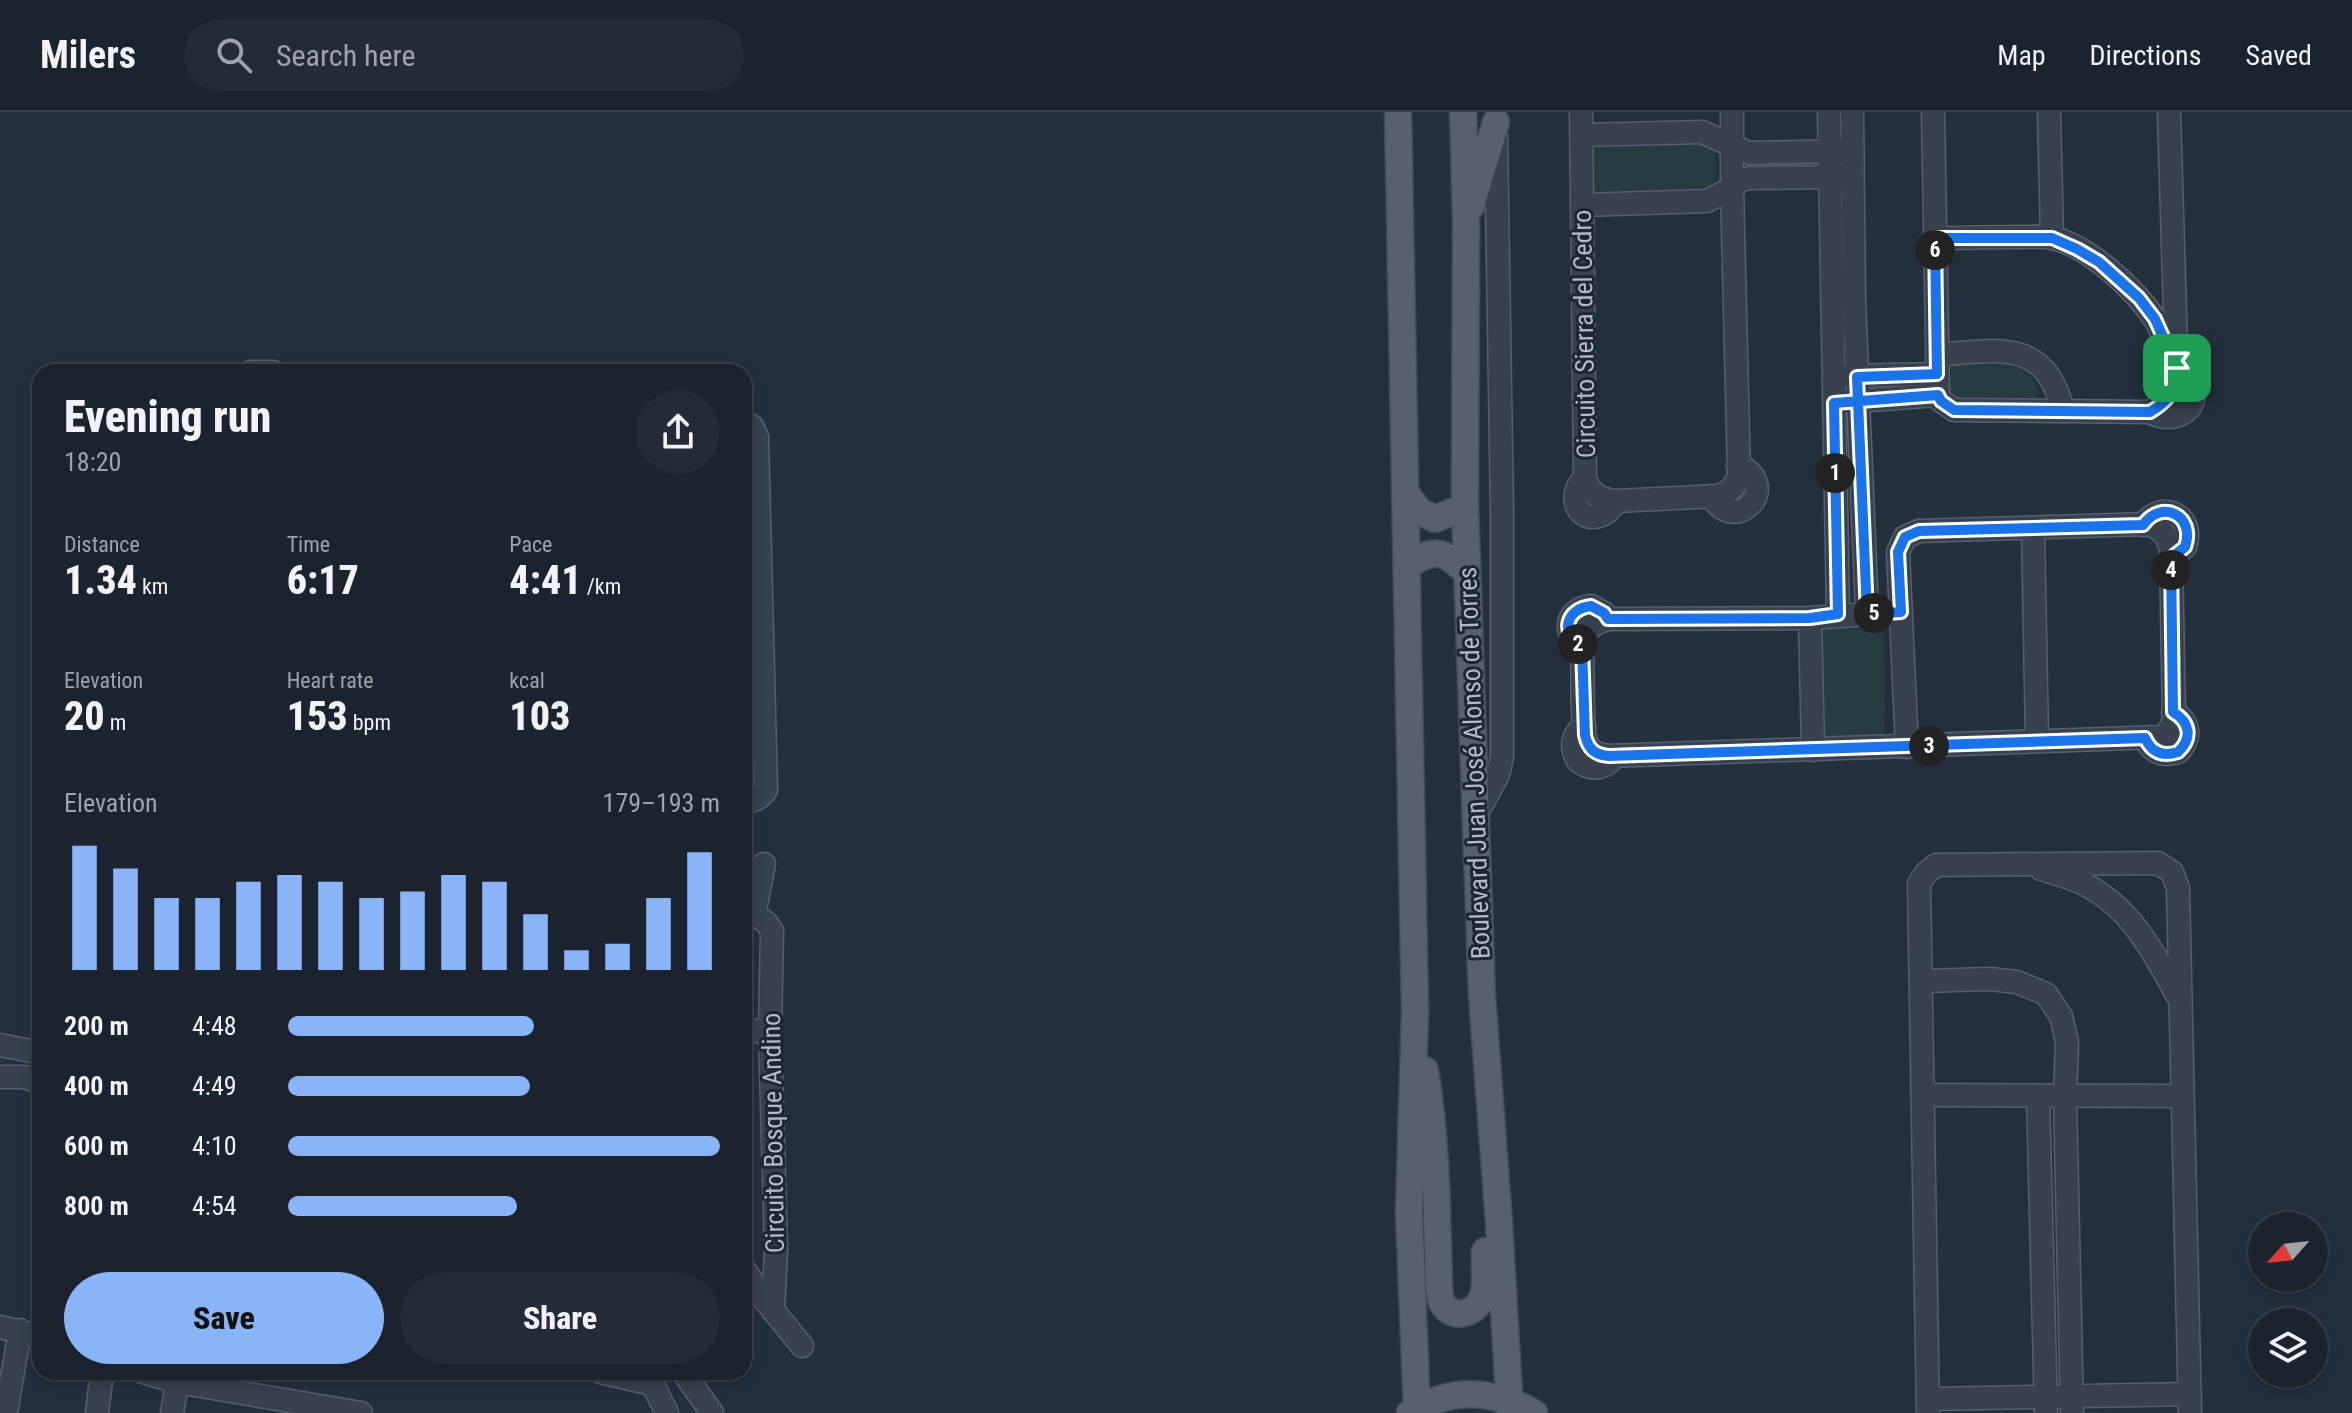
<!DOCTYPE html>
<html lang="en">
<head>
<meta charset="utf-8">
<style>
	:root { --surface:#1b232e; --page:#242b36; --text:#f1f3f6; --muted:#a0a4aa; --line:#39404a; --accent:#8ab4f8 }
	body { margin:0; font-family:"Roboto Condensed",sans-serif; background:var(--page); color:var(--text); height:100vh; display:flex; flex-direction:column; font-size:30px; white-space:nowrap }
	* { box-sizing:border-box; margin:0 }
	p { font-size:26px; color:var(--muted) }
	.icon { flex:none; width:44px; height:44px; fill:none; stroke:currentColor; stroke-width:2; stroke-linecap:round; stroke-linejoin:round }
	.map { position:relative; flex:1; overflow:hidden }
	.drawer { position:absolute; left:32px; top:252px; width:720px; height:1016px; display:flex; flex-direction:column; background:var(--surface); border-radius:24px; box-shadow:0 4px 12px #0003,0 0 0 2px var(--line) }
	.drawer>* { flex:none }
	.needle { width:52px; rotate:243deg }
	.controls { position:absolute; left:2248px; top:1100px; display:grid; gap:16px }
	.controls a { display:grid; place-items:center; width:80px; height:80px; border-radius:50%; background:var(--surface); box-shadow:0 4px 12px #0003,0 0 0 2px var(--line); font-size:40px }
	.pin { position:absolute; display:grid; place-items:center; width:68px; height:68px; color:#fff; margin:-34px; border-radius:16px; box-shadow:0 4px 12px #0006 }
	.km { position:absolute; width:40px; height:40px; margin:-20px; border-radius:50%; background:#222; color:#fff; font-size:22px; line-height:40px; text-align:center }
	.round { display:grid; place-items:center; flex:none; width:84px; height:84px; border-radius:42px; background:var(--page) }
	.head { display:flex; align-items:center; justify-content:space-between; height:136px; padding:0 32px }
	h1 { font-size:44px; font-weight:800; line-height:60px }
	.metrics { display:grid; grid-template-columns:repeat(3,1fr); gap:12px; height:136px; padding:8px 32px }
	.metrics div { display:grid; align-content:center }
	.metrics b { font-size:40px; font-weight:800 }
	.metrics small { font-size:22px; font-weight:400 }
	.metrics p { font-size:22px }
	.chart { height:224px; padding:16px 32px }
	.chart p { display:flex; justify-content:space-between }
	.chart svg { width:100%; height:144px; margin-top:8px; stroke:var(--accent); stroke-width:6 }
	.primary-button { display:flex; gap:16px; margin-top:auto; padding:16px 32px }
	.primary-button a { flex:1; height:92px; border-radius:48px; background:var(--accent); color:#111; font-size:32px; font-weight:800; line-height:92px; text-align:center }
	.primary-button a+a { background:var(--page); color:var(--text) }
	ul { padding:0 32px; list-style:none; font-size:26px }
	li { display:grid; grid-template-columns:128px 96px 1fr; align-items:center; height:60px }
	li i { height:20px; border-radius:10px; background:var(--accent) }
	header { display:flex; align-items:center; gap:48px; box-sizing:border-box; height:112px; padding:0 40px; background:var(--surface); border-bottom:2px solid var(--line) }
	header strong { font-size:38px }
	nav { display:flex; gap:44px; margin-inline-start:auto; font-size:28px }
	.search { width:560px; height:72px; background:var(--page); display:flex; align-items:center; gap:20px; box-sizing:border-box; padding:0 28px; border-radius:44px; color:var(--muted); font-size:30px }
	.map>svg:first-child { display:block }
	.green { fill:#263c3f }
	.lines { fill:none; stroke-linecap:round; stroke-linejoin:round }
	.minor-casing { stroke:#565f6c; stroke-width:25 }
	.major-casing { stroke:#414a57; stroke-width:29 }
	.minor { stroke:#38414e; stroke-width:22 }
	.major { stroke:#56606e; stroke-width:26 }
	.route-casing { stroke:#fff; stroke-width:16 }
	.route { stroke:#1a73e8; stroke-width:10 }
	.labels { text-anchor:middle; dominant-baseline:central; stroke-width:6; stroke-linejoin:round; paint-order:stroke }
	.street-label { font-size:26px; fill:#b4bcc9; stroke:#1d2633 }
</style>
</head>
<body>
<header>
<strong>Milers</strong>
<div class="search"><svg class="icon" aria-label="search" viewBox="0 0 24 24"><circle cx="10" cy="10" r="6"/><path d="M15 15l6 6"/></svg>Search here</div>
<nav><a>Map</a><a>Directions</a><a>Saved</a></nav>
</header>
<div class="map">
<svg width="2352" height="1301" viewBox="0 0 2352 1301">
	<rect width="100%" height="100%" fill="#242f3e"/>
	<!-- green -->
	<g class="green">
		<path d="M 1694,28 L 1714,35 C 1716,50 1720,69 1707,79 L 1610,82 L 1594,80 L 1590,77 L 1591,34 L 1597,31 Z"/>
		<path d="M 1960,251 C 1984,251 2025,246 2036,273 C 2039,280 2037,285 2033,291 L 1954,293 C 1947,276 1932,256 1960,251 Z"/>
		<path d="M 1872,513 L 1877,514 L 1884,523 L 1885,618 L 1879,625 L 1829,627 L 1821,620 L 1820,521 L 1825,515 Z"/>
	</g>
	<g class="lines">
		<defs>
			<g id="minor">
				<path d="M 1581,0 L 1585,366 C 1590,382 1601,388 1617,389 L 1718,384 C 1730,380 1736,374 1739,362 L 1732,76 L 1732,0"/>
				<path d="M 1829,0 L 1838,502"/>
				<path d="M 1852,0 L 1854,187 L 1867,502"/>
				<path d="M 1933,0 L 1938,283 L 1941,289 L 1954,298 L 2150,300 L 2171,284 L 2177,269 L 2169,0"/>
				<path d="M 2049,0 L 2052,126"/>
				<path d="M 1582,23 L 1702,20 L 1749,41 L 1844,39"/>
				<path d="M 1583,93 L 1707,89 L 1732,76 L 1741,68 L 1750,66 L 1842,65"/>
				<path d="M 1935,126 C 1964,126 1993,125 2021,125 C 2031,125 2043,124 2052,126 C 2088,133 2137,179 2156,209 C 2164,223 2168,241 2176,254 C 2181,261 2189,263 2192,272 C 2201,300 2171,313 2150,300"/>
				<path d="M 1937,243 C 1998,238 2046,226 2063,299"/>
				<path d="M 251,260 L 273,260"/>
				<path d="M 1843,264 L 1937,262"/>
				<path d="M 1843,290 L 1938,283"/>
				<path d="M 744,310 L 752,314 L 757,325 L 766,678 C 760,686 755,690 744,689"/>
				<path d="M 1585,366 C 1565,384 1579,413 1602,403 C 1609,400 1613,394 1617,389"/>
				<path d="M 1711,384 C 1736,426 1783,373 1738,353"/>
				<path d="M 2143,413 C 2162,386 2196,404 2185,435 L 2171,446"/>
				<path d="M 2033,416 L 2037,629"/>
				<path d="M 1901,500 L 1810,506 L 1608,507 C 1592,511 1584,518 1582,535 C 1583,554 1581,619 1587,632 C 1591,641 1600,643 1609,644 L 2161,625 L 2168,621 L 2174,608 L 2171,439 C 2168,424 2162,417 2148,412 L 1919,419 L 1905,425 L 1898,440 L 1907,635"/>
				<path d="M 1810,506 L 1813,638"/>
				<path d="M 1582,535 C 1561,522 1566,496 1591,494 L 1604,501 L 1608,507"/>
				<path d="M 1584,614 C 1571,624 1570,637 1579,650 C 1592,658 1604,658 1614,645"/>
				<path d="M 2145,626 C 2152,641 2163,645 2178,640 C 2192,626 2190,610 2173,600"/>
				<path d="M 1475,705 L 1498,663 L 1502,645 L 1502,402 L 1496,24"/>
				<path d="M 2041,757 C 2056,762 2074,766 2088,774 C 2132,798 2154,841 2177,883"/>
				<path d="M 744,800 C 758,803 765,807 772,819 L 770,921 L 776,1138 L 773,1198"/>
				<path d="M 754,802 L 764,752"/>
				<path d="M 1922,869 L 1990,867 L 2017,870 L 2046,882 L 2061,904 L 2067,930 L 2065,984 L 2072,1301"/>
				<path d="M 744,917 L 770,921"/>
				<path d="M 0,933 L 31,939 L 40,937"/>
				<path d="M 0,965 L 24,965 L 40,970"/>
				<path d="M 1924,983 L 2182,984"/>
				<path d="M 2038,984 L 2046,1301"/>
				<path d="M 744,1157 L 764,1187 L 802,1234"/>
				<path d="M 0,1215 L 40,1225"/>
				<path d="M 143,1260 L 177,1270 L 361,1301"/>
				<path d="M 600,1260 L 652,1272"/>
				<path d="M 683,1260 L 712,1301"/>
				<path d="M 647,1261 L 667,1301"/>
				<path d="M 1928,1287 L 2190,1282"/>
				<path d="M 6,1301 L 20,1218"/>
				<path d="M 97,1301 L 102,1260"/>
				<path d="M 172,1301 L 177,1270"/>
				<path d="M 1928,1301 L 1919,772 L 1926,761 L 1936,753 L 2158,751 L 2172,760 L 2178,776 L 2190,1301"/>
			</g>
			<g id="major">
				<path d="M 1398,0 L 1415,899 L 1409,1100 L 1417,1301"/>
				<path d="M 1463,0 L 1466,108 L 1465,395 L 1482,884 L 1499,1111 L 1510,1301"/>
				<path d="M 1471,94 L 1496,10"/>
				<path d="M 1407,382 L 1419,399 L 1435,407 L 1465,395"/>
				<path d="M 1407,454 C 1436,435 1443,438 1467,461"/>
				<path d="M 1425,958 C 1437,1030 1437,1103 1439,1176 C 1440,1182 1440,1189 1444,1194 C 1456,1209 1478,1200 1483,1183 C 1487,1170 1484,1152 1485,1139"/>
				<path d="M 1410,1301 C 1451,1275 1492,1277 1534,1301"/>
			</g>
		</defs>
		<!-- minor casing -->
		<use href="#minor" class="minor-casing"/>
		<!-- major casing -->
		<use href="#major" class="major-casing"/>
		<!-- minor -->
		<use href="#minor" class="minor"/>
		<!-- major -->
		<use href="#major" class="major"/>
	</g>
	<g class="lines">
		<defs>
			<path id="route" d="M 2177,256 C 2176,278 2169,289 2150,300 L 1954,298 L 1941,289 L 1938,283 L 1834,291 L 1838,502 L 1810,506 L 1608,507 L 1604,501 L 1591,494 C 1565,497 1560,522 1582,535 L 1585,623 C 1588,637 1595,643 1609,644 L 2145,626 C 2152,641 2163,645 2178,640 C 2193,626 2190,610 2173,600 L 2171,446 L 2185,435 C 2196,404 2162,386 2143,413 L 1919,419 L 1905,425 L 1898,440 L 1901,500 L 1867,502 L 1858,289 L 1857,265 L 1937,262 L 1935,126 L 2052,126 L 2077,137 L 2099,150 L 2139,186 L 2155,207 L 2177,256"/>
		</defs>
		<!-- route casing -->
		<use href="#route" class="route-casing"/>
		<!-- route -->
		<use href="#route" class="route"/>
	</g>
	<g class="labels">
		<!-- street labels -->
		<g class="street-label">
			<text transform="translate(1584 222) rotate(-91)">Circuito Sierra del Cedro</text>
			<text transform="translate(1474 651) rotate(-92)">Boulevard Juan José Alonso de Torres</text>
			<text transform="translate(773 1021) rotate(-91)">Circuito Bosque Andino</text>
		</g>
	</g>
</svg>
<div class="controls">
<a><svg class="needle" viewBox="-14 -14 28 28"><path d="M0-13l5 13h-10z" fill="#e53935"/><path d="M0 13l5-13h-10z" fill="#a0a4aa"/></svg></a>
<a><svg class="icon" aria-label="layers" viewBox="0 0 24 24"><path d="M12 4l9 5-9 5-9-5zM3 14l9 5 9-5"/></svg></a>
</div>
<div class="pin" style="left:2177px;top:256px;background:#1e9e55"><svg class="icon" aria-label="arrive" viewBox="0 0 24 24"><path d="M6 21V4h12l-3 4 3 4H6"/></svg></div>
<b class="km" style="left:1835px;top:361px">1</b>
<b class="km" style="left:1578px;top:532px">2</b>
<b class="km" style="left:1929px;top:634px">3</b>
<b class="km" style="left:2171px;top:458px">4</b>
<b class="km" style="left:1874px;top:501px">5</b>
<b class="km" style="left:1935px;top:138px">6</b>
<section class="drawer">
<div class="head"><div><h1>Evening run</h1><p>18:20</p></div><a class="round"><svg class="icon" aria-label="share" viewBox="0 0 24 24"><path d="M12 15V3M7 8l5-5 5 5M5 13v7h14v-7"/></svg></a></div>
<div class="metrics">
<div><p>Distance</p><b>1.34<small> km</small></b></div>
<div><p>Time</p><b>6:17</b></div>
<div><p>Pace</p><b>4:41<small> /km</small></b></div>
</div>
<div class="metrics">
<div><p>Elevation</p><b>20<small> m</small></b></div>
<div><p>Heart rate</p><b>153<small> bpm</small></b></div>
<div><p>kcal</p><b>103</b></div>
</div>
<div class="chart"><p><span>Elevation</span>179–193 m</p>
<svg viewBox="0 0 160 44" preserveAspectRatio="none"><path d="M5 44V6M15 44V13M25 44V22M35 44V22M45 44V17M55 44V15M65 44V17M75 44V22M85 44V20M95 44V15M105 44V17M115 44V27M125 44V38M135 44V36M145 44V22M155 44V8"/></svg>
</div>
<ul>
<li><b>200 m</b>4:48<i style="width:57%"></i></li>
<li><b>400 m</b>4:49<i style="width:56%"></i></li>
<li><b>600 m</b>4:10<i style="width:100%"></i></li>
<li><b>800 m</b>4:54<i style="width:53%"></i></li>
</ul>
<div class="primary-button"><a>Save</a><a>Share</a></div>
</section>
</div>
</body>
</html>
